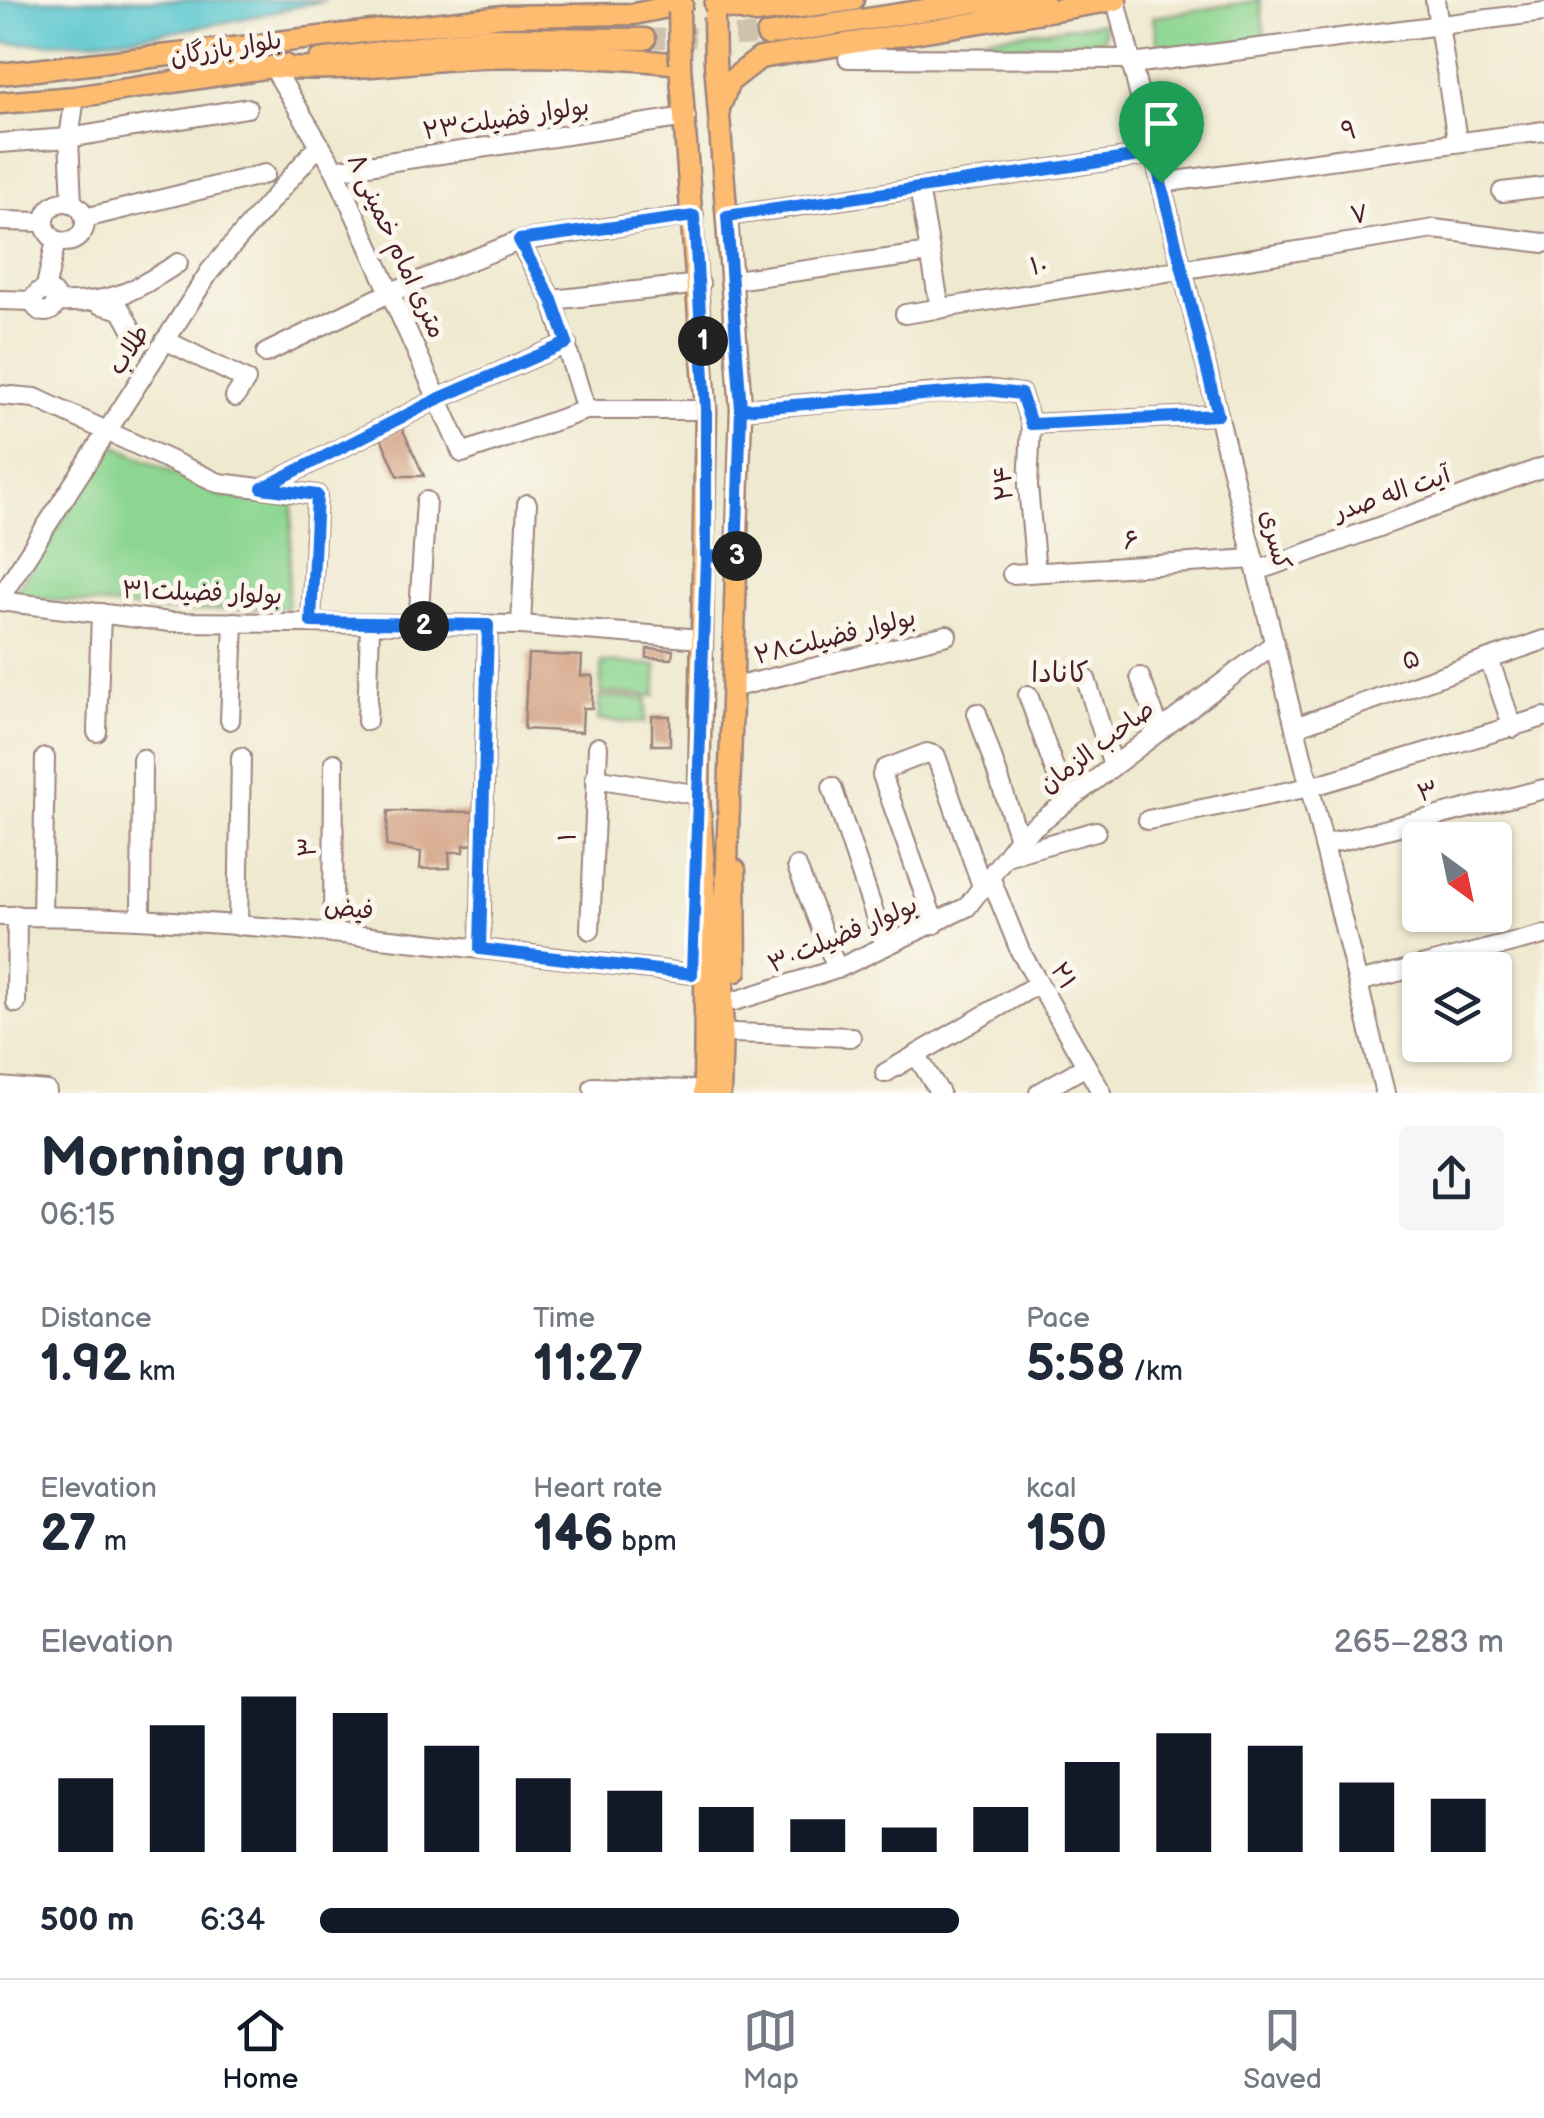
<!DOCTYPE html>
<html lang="en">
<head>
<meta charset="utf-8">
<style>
	:root { --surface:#fff; --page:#f6f6f7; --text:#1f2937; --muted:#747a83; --line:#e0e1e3; --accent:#111827 }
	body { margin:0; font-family:"Balsamiq Sans","Playpen Sans Arabic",sans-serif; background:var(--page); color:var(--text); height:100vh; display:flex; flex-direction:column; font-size:38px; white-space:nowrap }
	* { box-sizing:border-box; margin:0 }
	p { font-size:32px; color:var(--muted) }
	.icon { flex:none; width:55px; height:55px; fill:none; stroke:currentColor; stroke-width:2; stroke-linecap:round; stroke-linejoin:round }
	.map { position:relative; height:1093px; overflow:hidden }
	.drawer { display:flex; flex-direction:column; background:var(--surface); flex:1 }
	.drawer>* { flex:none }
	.needle { width:65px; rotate:147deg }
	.controls { position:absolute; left:1402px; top:822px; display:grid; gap:20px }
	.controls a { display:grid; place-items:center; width:110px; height:110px; border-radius:10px; background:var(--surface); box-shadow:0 2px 8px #0004; font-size:50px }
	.pin { position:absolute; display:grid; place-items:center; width:85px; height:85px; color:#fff; margin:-102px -42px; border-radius:50% 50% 50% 0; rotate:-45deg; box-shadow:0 0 10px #0007 }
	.pin .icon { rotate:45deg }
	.km { position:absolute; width:50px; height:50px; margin:-25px; border-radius:50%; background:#222; color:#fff; font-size:28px; line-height:50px; text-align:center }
	.round { display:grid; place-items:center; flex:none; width:105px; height:105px; border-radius:10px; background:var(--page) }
	.headline { display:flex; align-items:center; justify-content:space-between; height:170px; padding:0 40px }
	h1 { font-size:55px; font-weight:800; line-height:75px }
	.stats { display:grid; grid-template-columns:repeat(3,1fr); gap:15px; height:170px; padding:10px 40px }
	.stats div { display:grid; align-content:center }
	.stats b { font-size:50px; font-weight:800 }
	.stats small { font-size:28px; font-weight:400 }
	.stats p { font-size:28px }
	.chart { height:280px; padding:20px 40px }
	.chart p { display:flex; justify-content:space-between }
	.chart svg { width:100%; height:180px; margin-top:10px; stroke:var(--accent); stroke-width:6 }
	ul { padding:0 40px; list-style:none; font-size:32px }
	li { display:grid; grid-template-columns:160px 120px 1fr; align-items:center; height:75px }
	li i { height:25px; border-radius:12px; background:var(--accent) }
	.tab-bar { display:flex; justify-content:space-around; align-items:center; height:140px; border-top:2px solid var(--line); background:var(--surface); font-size:28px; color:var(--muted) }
	.tab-bar a { display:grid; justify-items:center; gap:5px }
	.tab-bar .selected { color:var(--accent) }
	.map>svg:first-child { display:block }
	.green { fill:#8dd692; stroke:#6c7a5e; stroke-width:2.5 }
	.water { fill:#5ac7d0; stroke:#52737e; stroke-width:2.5 }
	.building { fill:#d09c7e }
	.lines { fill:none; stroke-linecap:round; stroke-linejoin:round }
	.major-tunnel { stroke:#cec1ae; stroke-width:20; stroke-dasharray:20 10; stroke-linecap:butt }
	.minor-casing { stroke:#9c847d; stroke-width:22 }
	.major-casing { stroke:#9c847d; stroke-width:25 }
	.minor { stroke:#fff; stroke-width:18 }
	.major { stroke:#febc70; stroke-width:20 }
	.major-bridge-casing { stroke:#9c847d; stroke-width:25; stroke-linecap:butt }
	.major-bridge { stroke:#febc70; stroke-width:20 }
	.route-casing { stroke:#fff; stroke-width:20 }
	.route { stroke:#1a73e8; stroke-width:12 }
	.labels { text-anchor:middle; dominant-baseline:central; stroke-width:10; stroke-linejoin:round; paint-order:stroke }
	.street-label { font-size:25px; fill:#4a1f2b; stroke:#fbf7ec }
	.neighbourhood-label { font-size:28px; fill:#4a1f2b; stroke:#fbf7ec }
</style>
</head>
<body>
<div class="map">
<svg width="1544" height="1093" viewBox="0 0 1544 1093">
	<rect width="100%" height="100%" fill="#fbf7ec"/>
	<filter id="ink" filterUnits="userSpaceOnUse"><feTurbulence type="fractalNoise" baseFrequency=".01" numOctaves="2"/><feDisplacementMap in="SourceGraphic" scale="20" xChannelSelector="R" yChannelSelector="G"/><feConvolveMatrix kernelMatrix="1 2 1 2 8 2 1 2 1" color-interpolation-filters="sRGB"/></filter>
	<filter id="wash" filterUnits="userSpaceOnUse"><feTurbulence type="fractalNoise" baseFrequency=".0048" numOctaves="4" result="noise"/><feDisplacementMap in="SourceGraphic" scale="40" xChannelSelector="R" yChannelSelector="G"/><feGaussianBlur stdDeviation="2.25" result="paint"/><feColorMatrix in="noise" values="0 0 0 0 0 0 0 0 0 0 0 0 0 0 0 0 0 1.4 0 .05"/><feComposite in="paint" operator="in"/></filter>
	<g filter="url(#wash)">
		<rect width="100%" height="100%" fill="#efe9cf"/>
		<!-- green -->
		<g class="green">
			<path d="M 1260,0 L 1265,38 L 1159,54 L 1153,17 Z"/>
			<path d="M 1104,23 L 1104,40 L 899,54 L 900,48 Z"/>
			<path d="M 112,444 L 219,495 L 293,504 L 287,608 L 166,611 L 13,596 Z"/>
			<path d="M 602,662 L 657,665 L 655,696 L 600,692 Z"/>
			<path d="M 600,696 L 647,699 L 645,723 L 598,720 Z"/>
		</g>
		<!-- water -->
		<path class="water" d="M 0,0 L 326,0 C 219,26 111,47 0,43 Z"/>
		<g id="blocks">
			<!-- building -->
			<g class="building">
				<path d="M 402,428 L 424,476 L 398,476 L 381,438 Z"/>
				<path d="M 647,649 L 673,650 L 672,659 L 647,658 Z"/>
				<path d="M 528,654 L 582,656 L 581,676 L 593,676 L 592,708 L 583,708 L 582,732 L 524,729 Z"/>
				<rect x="652" y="716" width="18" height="29"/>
				<path d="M 388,811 L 480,812 L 479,844 L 464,845 L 464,852 L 449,852 L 450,868 L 420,869 L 421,852 L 386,846 Z"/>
			</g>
		</g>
	</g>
	<g filter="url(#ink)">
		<use href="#blocks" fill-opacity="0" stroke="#9c847d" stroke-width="2.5"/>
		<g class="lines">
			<!-- major-tunnel -->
			<path class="major-tunnel" d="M 645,39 L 767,35"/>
			<defs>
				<g id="minor">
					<path d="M 1116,0 L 1385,1093"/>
					<path d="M 1435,0 L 1457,140"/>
					<path d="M 848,58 L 1131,59"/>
					<path d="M 1132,64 L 1544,12"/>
					<path d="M 273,67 L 335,170 L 462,453 L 586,410 L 706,410"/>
					<path d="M 0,143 L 69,138 L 247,108"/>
					<path d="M 335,170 L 686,117"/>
					<path d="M 1161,183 L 1544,131"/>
					<path d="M 919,188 L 940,309"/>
					<path d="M 1502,192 L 1544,187"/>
					<circle cx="65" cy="222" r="20"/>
					<path d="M 72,203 L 69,138 L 75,97"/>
					<path d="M 727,216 L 1154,154"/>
					<path d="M 85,218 L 265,174"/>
					<path d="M 0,221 L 44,222"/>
					<path d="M 519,241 L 552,300 L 586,410"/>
					<path d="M 734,280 L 930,253"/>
					<circle cx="45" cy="301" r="11"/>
					<path d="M 45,291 L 56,240"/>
					<path d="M 0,300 L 34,301"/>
					<path d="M 552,300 L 700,284"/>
					<path d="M 55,302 C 111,304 132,293 178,263"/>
					<path d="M 99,304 L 121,310 L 136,337"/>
					<path d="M 905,314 L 1434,229 L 1544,243"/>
					<path d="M 165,340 L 246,380 L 235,397"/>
					<path d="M 266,353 L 391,292 L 519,241 L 694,215"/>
					<path d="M 0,395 L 35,398 L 219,483 L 317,495 L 311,622"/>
					<path d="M 741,409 L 987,389 L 1021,394 L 1031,424 L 1028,486 L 1036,572"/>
					<path d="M 1031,424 L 1218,415"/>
					<path d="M 262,488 L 440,398 L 567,343"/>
					<path d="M 1257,571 L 1544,467"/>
					<path d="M 1012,574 L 1254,559"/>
					<path d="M 0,598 L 210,271 L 319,145"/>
					<path d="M 0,601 L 170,622 L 521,625 L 702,639"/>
					<path d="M 521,625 L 527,504"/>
					<path d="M 418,627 L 426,501"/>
					<path d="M 1489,659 L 1513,728"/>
					<path d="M 1140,677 L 1160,730"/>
					<path d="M 1086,679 L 1113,766"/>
					<path d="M 735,687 L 947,635"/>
					<path d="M 1028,695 L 1066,801"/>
					<path d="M 977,713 L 1019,838"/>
					<path d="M 230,720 L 234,622"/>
					<path d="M 367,721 L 370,624"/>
					<path d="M 1295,727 L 1544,640"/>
					<path d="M 97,732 L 101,613"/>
					<path d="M 595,778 L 699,795"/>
					<path d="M 832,787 L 885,946"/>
					<path d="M 1148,820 L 1310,787 L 1544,717"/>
					<path d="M 1324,845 L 1544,789"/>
					<path d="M 1006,856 L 1096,831"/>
					<path d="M 797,867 L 837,969"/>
					<path d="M 991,879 L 1020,951 L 1102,1093"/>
					<path d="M 42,915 L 45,758"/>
					<path d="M 0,916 C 232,915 462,947 692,974"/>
					<path d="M 141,918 L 142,759"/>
					<path d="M 935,924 L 882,775 L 885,769 L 927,753 L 936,756 L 983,889"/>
					<path d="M 238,926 L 241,757"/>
					<path d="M 590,930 L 598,747"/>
					<path d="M 333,932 L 334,763"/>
					<path d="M 480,949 L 488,625"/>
					<path d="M 1358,982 L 1544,935"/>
					<path d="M 735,1001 L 837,969 L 967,907 L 1019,838 L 1275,643"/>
					<path d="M 16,1003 L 17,915"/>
					<path d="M 734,1033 L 851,1037"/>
					<path d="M 917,1056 L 940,1093"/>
					<path d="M 885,1073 L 1038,984"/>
					<path d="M 0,1087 L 47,1091"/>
					<path d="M 593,1087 L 692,1090"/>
					<path d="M 1039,1093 L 1086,1066"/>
				</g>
				<g id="major">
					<path d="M 981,2 L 1044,1"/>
					<path d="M 715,5 L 756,13 L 853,0"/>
					<path d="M 767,35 L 988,0"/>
					<path d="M 268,43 L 503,16 L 634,14 L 682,4"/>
					<path d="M 319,60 L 487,38 L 645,39"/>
					<path d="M 715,62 L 741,409 L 720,1093"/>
					<path d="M 273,67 C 346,73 415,60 488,57 C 552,55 616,57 680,64 L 706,410 L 699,795 L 706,899 L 704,1093"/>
					<path d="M 0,74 L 277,43"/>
					<path d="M 0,103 L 75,97 L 285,65"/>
					<path d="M 721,104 L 729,82 L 760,58 L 1116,0"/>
					<path d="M 735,870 L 736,971"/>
				</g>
			</defs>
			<!-- minor casing -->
			<use href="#minor" class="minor-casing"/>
			<!-- major casing -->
			<use href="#major" class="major-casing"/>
			<!-- minor -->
			<use href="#minor" class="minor"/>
			<!-- major -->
			<use href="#major" class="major"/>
			<defs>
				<g id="major-bridge">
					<path d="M 679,12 L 680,64"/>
					<path d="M 714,17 L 715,62"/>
				</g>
			</defs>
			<!-- major-bridge casing -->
			<use href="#major-bridge" class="major-bridge-casing"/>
			<!-- major-bridge -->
			<use href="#major-bridge" class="major-bridge"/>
		</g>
	</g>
	<g class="lines" filter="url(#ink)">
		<defs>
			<path id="route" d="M 1161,183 L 1154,154 L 727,216 L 741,409 L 736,558 L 706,556 L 706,410 L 694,216 L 519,240 L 552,300 L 567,343 L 440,398 L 262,488 L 317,495 L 311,622 L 488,625 L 480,949 L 692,974 L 706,556 L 736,558 L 741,409 L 987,390 L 1021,394 L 1031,424 L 1218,415 L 1161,183"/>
		</defs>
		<!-- route casing -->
		<use href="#route" class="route-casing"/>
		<!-- route -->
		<use href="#route" class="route"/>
	</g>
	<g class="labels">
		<!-- street labels -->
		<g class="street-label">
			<text transform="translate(226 49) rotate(-9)">بلوار بازرگان</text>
			<text transform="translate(506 119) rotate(-9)">بولوار فضیلت۲۳</text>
			<text transform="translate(1349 131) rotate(-8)">۹</text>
			<text transform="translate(1359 215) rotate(-9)">۷</text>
			<text transform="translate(396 246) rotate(65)">۸ متری امام خمینی</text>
			<text transform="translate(1039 266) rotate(-10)">۱۰</text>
			<text transform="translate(129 350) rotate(-57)">طلاب</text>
			<text transform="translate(1004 483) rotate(-93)">۲۴</text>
			<text transform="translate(1392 494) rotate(-19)">آیت اله صدر</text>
			<text transform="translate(1275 540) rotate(76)">کسری</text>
			<text transform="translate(1131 541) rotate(-4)">۶</text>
			<text transform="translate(202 593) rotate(2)">بولوار فضیلت۳۱</text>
			<text transform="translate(835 637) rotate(-14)">بولوار فضیلت۲۸</text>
			<text transform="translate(1411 660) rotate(-19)">۵</text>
			<text transform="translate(1097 747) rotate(-37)">صاحب الزمان</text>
			<text transform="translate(1428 792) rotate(-15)">۳</text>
			<text transform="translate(568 837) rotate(-88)">۱</text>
			<text transform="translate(308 847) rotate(-90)">۳</text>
			<text transform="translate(349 909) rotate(6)">فیض</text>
			<text transform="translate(843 935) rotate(-23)">بولوار فضیلت۳۰</text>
			<text transform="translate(1063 976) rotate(60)">۲۱</text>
		</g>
		<!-- neighbourhood labels -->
		<g class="neighbourhood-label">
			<text x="1060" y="673">کانادا</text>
		</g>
	</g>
</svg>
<div class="controls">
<a><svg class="needle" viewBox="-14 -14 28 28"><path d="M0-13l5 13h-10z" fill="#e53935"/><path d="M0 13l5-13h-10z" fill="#747a83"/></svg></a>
<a><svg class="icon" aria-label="layers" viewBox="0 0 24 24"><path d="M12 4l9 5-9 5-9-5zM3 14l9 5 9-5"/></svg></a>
</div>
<div class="pin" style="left:1161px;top:183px;background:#1e9e55"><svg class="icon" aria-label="arrive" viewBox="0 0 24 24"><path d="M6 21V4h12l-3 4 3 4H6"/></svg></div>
<b class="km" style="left:703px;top:341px">1</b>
<b class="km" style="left:424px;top:626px">2</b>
<b class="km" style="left:737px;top:556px">3</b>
</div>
<section class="drawer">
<div class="headline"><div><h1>Morning run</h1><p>06:15</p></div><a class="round"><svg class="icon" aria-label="share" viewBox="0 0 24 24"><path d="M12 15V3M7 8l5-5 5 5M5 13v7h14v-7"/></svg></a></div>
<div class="stats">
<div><p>Distance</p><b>1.92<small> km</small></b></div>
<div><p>Time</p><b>11:27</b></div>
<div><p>Pace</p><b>5:58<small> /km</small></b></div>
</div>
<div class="stats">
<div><p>Elevation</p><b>27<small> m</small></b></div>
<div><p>Heart rate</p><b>146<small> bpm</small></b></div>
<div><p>kcal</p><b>150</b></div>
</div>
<div class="chart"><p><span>Elevation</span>265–283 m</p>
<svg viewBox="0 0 160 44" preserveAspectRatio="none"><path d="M5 44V26M15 44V13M25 44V6M35 44V10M45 44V18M55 44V26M65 44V29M75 44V33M85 44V36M95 44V38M105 44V33M115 44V22M125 44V15M135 44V18M145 44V27M155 44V31"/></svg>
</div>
<ul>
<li><b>500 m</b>6:34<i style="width:54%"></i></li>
</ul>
</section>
<nav class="tab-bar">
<a class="selected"><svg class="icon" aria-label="home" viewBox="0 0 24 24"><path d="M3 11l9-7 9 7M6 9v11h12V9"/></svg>Home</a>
<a><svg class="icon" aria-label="map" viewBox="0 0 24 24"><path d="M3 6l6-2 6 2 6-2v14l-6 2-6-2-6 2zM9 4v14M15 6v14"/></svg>Map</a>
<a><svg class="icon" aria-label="saved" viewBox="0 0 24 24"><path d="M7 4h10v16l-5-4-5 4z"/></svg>Saved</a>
</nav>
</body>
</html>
